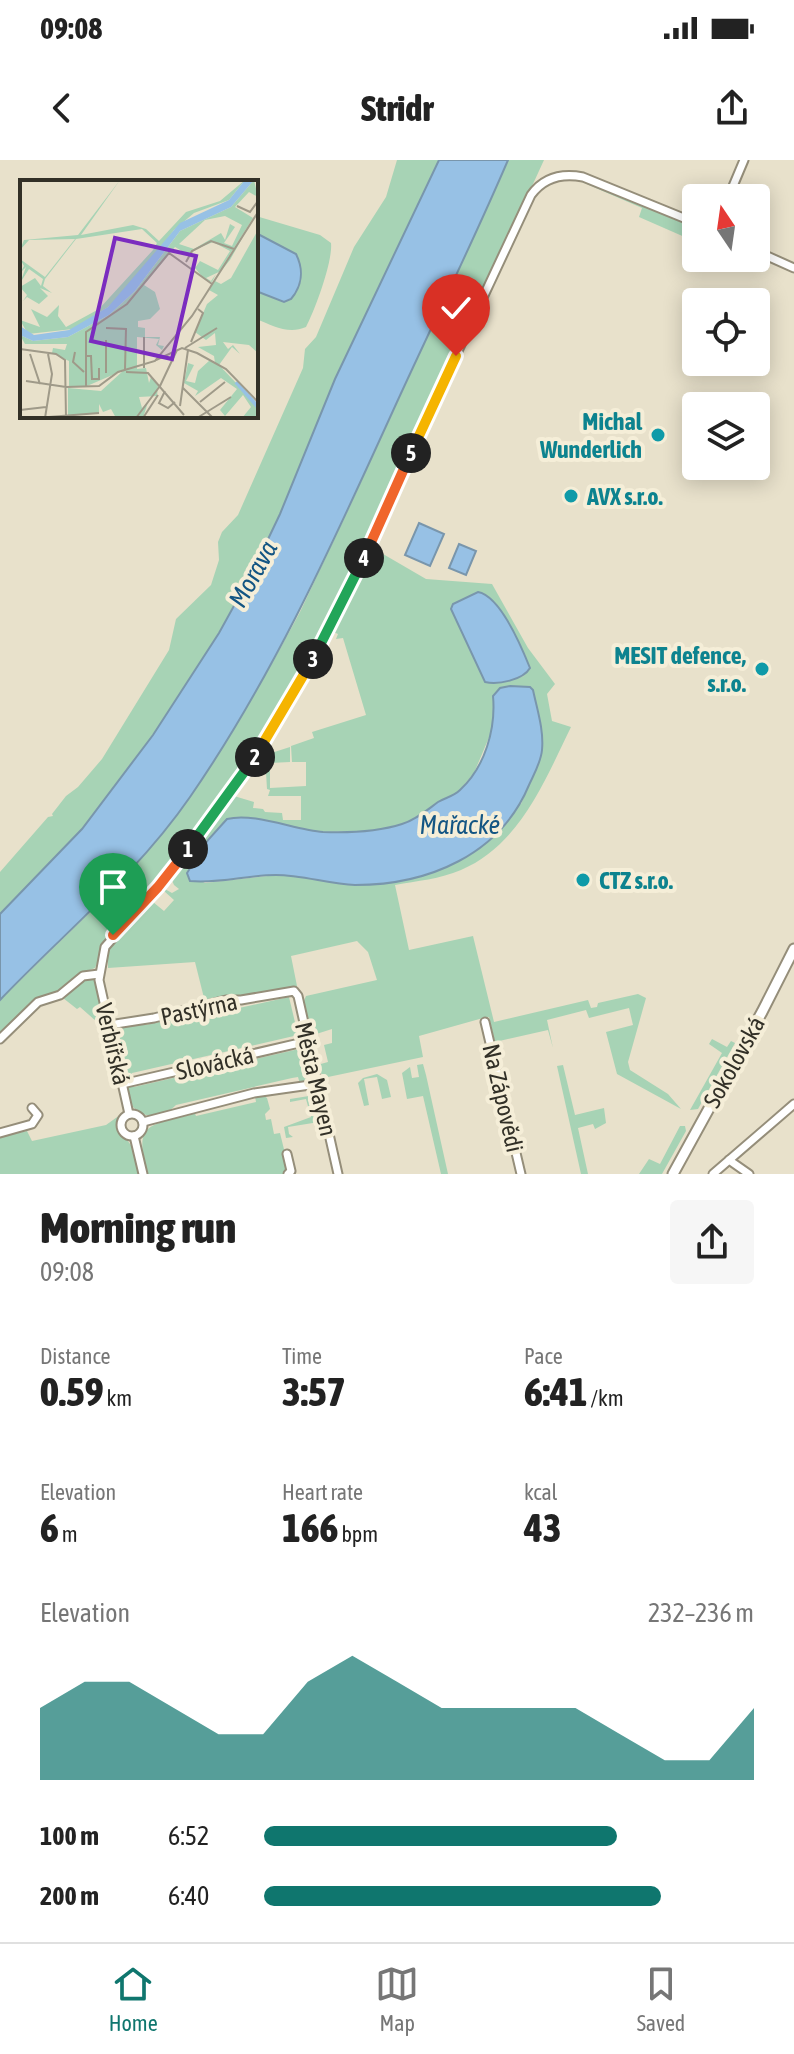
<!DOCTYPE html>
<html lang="en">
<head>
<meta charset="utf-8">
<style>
	:root { --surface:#fff; --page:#f6f6f6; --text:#222; --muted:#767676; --line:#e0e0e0; --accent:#0f766e }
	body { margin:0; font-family:"Asap Condensed",sans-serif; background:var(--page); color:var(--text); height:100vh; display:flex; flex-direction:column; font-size:30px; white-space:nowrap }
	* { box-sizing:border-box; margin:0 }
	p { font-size:26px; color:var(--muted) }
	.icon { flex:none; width:44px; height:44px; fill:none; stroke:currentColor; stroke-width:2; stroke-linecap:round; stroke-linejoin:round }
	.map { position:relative; height:1014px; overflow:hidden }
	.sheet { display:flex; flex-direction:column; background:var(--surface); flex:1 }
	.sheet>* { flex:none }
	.needle { width:52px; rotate:347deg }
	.tools { position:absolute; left:682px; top:24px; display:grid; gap:16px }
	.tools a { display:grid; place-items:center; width:88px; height:88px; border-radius:8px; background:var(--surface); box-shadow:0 4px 20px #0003; font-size:40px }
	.pin { position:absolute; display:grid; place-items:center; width:68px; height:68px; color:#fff; margin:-82px -34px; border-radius:50% 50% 50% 0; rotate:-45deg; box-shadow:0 0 8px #0007 }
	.pin .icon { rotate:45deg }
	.km { position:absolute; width:40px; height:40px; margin:-20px; border-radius:50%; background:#222; color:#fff; font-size:22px; line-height:40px; text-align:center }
	.round { display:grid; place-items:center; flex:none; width:84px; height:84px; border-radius:8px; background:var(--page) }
	.summary { display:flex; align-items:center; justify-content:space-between; height:136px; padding:0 40px }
	h1 { font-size:44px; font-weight:800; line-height:60px }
	.metrics { display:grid; grid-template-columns:repeat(3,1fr); gap:12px; height:136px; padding:8px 40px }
	.metrics div { display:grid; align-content:center }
	.metrics b { font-size:40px; font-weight:800 }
	.metrics small { font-size:22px; font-weight:400 }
	.metrics p { font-size:22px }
	.chart { height:224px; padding:16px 40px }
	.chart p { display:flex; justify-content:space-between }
	.chart svg { width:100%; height:144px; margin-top:8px; fill:var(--accent); opacity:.7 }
	ul { padding:0 40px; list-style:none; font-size:26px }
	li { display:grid; grid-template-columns:128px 96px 1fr; align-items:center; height:60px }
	li i { height:20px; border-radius:10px; background:var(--accent) }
	.status { display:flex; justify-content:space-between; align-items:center; height:56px; padding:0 40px; background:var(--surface); direction:ltr }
	.status svg { height:22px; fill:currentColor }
	header { display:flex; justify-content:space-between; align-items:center; height:104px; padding:0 40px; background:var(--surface); font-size:36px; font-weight:800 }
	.menu { display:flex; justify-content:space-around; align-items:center; height:112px; border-top:2px solid var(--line); background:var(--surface); font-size:22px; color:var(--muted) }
	.menu a { display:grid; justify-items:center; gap:4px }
	.menu .selected { color:var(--accent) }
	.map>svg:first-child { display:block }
	.green { fill:#a7d3b5; fill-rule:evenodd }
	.water { fill:#97c1e5; stroke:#7996ac; stroke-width:2 }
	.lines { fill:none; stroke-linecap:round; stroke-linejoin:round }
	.street-casing { stroke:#958e7a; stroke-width:11 }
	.secondary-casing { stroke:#958e7a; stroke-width:13 }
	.street { stroke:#fff; stroke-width:7 }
	.secondary { stroke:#fff; stroke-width:9 }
	.split-1-casing { stroke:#fff; stroke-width:16 }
	.split-2-casing { stroke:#fff; stroke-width:16 }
	.split-3-casing { stroke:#fff; stroke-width:16 }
	.split-4-casing { stroke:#fff; stroke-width:16 }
	.split-5-casing { stroke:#fff; stroke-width:16 }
	.split-6-casing { stroke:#fff; stroke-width:16 }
	.split-1 { stroke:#f0652b; stroke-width:10 }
	.split-2 { stroke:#22a559; stroke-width:10 }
	.split-3 { stroke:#f5b400; stroke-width:10 }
	.split-4 { stroke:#22a559; stroke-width:10 }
	.split-5 { stroke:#f0652b; stroke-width:10 }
	.split-6 { stroke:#f5b400; stroke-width:10 }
	.culture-dot { fill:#0f9aa8; stroke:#f5eed8; stroke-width:3 }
	.labels { text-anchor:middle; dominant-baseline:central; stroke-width:8; stroke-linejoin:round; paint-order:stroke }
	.culture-label { font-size:24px; font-weight:bold; fill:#0d838f; stroke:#f5eed8; text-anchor:end }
	.street-label { font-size:24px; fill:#323027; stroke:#f5eed8 }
	.water-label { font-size:26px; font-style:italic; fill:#135583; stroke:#f5eed8 }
	.inset-river { fill:none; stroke:#97c1e5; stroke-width:4 }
	.inset-road { fill:none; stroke:#9f9a89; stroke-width:2 }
	.view { fill:#7b2cbf; fill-opacity:0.15; stroke:#7b2cbf; stroke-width:4 }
	.inset-edge { fill:none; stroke:#323027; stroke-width:4 }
</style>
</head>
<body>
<div class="status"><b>09:08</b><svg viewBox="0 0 49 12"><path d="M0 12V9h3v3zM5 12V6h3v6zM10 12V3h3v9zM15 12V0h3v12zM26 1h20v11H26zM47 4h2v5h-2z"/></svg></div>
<header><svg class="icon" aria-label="back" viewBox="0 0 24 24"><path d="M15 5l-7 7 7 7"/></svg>Stridr<svg class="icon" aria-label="share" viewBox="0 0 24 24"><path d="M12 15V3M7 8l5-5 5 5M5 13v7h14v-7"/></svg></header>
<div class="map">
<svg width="794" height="1014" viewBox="0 0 794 1014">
	<rect width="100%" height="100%" fill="#e8e1cb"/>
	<!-- green -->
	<g class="green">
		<path d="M 397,0 L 439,0 L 335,219 L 280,354 L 251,415 L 219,473 L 153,575 L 82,669 L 0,754 L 0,712 L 48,657 L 53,656 L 52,654 L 66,636 L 78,627 L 102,599 L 169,490 L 176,459 L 211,425 L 219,400 L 218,382 L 222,372 L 238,355 L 303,208 L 305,189 L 316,177 L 354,87 L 386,37 Z"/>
		<path d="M 508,0 L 544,0 L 346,432 L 290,536 L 239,617 L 166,714 L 106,781 L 95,808 L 82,813 L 58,832 L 38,839 L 0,877 L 0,840 L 112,731 L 189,639 L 274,500 L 300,452 L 350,346 Z"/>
		<path d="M 575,19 L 657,49 L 696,67 L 696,82 L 639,57 L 642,48 Z"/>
		<path d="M 256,56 L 320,75 L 331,83 C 333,101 315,150 306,167 C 288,175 272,165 256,159 L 256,131 L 284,142 L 296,94 L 256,73 Z"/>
		<path d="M 371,387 L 426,419 L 492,424 L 528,488 L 555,524 L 547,534 L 552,561 L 571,567 C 545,620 520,685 461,710 C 440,719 417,721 395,725 L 409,790 L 473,776 L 494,862 L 588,840 L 591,848 L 597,847 L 598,843 L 638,834 L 646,838 L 628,902 L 630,910 L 668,934 L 681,949 L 617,914 L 606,872 L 633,865 L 629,848 L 589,858 L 586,850 L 547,860 L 553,888 L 548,870 L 495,882 L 489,857 L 483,858 L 419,876 L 423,897 L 328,917 L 320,913 L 317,905 L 328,902 L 324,885 L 332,883 L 332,869 L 310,876 L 303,843 L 306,836 L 377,820 L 368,792 L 357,781 L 291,796 L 297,826 L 241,838 L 236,835 L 205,842 L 195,802 L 108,808 L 108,801 L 105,799 L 111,782 L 149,742 L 153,742 L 164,751 L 174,740 L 164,731 L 157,739 L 156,735 L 163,728 L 172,733 L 179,729 L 174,725 L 171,718 L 234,636 L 254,642 L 253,648 L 263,649 L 265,652 L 282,653 L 283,660 L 301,660 L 301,636 L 268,636 L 270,630 L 267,629 L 265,595 L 290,587 L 290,602 L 270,603 L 270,628 L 306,626 L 306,602 L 292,602 L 291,586 L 314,578 L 312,572 L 366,555 L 343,478 L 336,479 L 338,474 L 331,471 L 336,470 L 345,442 ZM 497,447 L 526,496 L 524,516 L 499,522 ZM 493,568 L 539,603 L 521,644 L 314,718 L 277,715 L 205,723 L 187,713 L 220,666 L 235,657 L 321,672 L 374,671 L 405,664 L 458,632 L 474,613 Z"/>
		<path d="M 87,818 L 93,819 L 96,824 L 105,869 L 80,847 L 77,849 L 63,838 Z"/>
		<path d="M 289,837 L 298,875 L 300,874 L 300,865 L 303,876 L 296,881 L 294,876 L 132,913 L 130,920 L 116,865 L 120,864 L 122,867 L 144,862 L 145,865 L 193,855 L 192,850 L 195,849 L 198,857 Z"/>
		<path d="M 712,879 L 727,887 L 731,881 L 735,883 L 698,949 L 690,950 L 722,893 L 709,884 Z"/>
		<path d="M 301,885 L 305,888 L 311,910 L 309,919 L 300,924 L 298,917 L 292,918 L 176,945 C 167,954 155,959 140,953 L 133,947 L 127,929 L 131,925 L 134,927 L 299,889 Z"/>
		<path d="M 423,904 L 426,915 L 448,1014 L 441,1014 L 423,936 L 407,939 L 402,913 L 410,907 L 412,918 L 419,917 L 417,905 Z"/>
		<path d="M 563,905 L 575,955 L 604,948 L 606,963 L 595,969 L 593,964 L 578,968 L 588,1014 L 581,1014 L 557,906 Z"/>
		<path d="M 377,914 L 387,920 L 391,937 L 382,939 L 377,917 L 364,919 L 369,945 L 364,946 L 358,923 L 363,918 Z"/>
		<path d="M 263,935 L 267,938 L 270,949 L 265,954 L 266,960 L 271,959 L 274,974 L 280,973 L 290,1014 L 147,1014 C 135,964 145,966 190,955 L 194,951 L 196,956 L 256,942 L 255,936 Z"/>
		<path d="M 309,936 L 312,945 L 318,944 L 322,959 L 319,962 L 288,967 L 289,974 L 293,977 L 286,978 L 284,967 L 311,957 L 306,939 L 290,942 L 290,939 Z"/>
		<path d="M 120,955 L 119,969 L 133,988 L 140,1014 L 0,1014 L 0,977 L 27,971 L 32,981 L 106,965 Z"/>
		<path d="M 680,966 L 685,966 L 686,971 L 662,1014 L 639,1014 L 649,999 L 660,1004 Z"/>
	</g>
	<!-- water -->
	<g class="water">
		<path d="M 439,0 L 508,0 C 473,82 434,161 397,242 C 335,378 275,514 190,637 C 137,714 64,773 0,840 L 0,754 L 82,669 L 153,575 L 219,473 L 251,415 L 280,354 L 335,219 Z"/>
		<path d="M 256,73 L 296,94 C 304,110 302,126 291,139 L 284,142 L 256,131 Z"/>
		<path d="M 419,363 L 444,374 L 430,406 L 405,395 Z"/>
		<path d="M 459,384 L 476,391 L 466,415 L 449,408 Z"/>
		<path d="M 478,432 C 500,436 522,488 530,508 C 523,520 498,525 485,522 L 451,449 L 453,444 Z"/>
		<path d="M 510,526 L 530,527 L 533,530 C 537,549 544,570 542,590 C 541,602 534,614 529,625 C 500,695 428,725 355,725 C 329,724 302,715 276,715 C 247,715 219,724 190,721 L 187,713 L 208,680 L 227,659 C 254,652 295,670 323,672 C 349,673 377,672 402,664 C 416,660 427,650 438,642 C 445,638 454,636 460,630 C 485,607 496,569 493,536 L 500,528 Z"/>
	</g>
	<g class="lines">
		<defs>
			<g id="street">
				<path d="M 728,38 L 744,0"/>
				<path d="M 756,91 L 794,108"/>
				<path d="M 485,862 L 521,1014"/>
				<path d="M 109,865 L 154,858 L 226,840 L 241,840 L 294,831 L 298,836 L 338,1014"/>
				<path d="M 0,879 L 38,842 L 60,835 L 83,816 L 99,814"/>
				<path d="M 122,924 L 308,881"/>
				<circle cx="132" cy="965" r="11"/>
				<path d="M 129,954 L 99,820 L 105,787 L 158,727 L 231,633 L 271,572 L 314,497 L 353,422 L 429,253 L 531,35 C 544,17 562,13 583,17 L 696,63"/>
				<path d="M 143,962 L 254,933 L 317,924"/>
				<path d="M 0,973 L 32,964 L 38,955 L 32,948"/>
				<path d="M 134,976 L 143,1014"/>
				<path d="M 287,994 L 291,1011 L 288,1014"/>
				<path d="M 729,1000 L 749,1014"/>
				<path d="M 713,1014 L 794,944"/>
			</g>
			<path id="secondary" d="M 673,1014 L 762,852 L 794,789"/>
		</defs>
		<!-- street casing -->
		<use href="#street" class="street-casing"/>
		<!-- secondary casing -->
		<use href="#secondary" class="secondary-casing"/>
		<!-- street -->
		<use href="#street" class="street"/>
		<!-- secondary -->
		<use href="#secondary" class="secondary"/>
	</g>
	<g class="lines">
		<defs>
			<path id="split-1" d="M 113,775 L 158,727 L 188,689"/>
			<path id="split-2" d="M 188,689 L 255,597"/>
			<path id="split-3" d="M 255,597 L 313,499"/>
			<path id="split-4" d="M 313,499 L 364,398"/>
			<path id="split-5" d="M 364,398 L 411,293"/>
			<path id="split-6" d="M 411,293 L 456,196"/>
		</defs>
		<!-- split-1 casing -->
		<use href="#split-1" class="split-1-casing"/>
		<!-- split-2 casing -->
		<use href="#split-2" class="split-2-casing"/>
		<!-- split-3 casing -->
		<use href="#split-3" class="split-3-casing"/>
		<!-- split-4 casing -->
		<use href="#split-4" class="split-4-casing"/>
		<!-- split-5 casing -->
		<use href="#split-5" class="split-5-casing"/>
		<!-- split-6 casing -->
		<use href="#split-6" class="split-6-casing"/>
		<!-- split-1 -->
		<use href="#split-1" class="split-1"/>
		<!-- split-2 -->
		<use href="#split-2" class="split-2"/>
		<!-- split-3 -->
		<use href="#split-3" class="split-3"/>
		<!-- split-4 -->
		<use href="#split-4" class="split-4"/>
		<!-- split-5 -->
		<use href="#split-5" class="split-5"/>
		<!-- split-6 -->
		<use href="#split-6" class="split-6"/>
	</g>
	<!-- markers -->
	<g class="culture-dot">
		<circle cx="658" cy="275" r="8"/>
		<circle cx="571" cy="336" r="8"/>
		<circle cx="762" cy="509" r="8"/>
		<circle cx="583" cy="720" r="8"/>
	</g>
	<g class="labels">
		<!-- culture labels -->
		<g class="culture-label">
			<text x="642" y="261">Michal<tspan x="642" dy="28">Wunderlich</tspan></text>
			<text x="587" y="336" text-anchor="start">AVX s.r.o.</text>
			<text x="746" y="495">MESIT defence,<tspan x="746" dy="28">s.r.o.</tspan></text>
			<text x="599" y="720" text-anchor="start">CTZ s.r.o.</text>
		</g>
		<!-- street labels -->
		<g class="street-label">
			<text transform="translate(199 849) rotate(-12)">Pastýrna</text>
			<text transform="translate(113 884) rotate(77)">Verbířská</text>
			<text transform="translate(734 902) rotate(-61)">Sokolovská</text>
			<text transform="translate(215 903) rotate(-13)">Slovácká</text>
			<text transform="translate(316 919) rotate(77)">Města Mayen</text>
			<text transform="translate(503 938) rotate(77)">Na Zápovědi</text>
		</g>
		<!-- water labels -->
		<g class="water-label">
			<text transform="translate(253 414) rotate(-61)">Morava</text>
			<text x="460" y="665">Mařacké</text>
		</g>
	</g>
	<!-- overview -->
	<g transform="translate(20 20)">
		<rect width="238" height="238" fill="#e8e1cb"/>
		<path d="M 100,0 L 61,55 L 113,45 L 126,49 L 139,61 L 166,32 L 200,21 L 225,0 L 209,20 L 174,33 L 154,50 L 106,111 L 88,127 L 53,149 L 8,154 L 0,140 L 20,147 L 11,129 L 27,137 L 39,125 L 38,136 L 46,147 L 79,129 L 133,70 L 137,63 L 122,49 L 56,59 L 25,99 L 23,106 L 32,113 L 20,108 L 28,116 L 19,124 L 7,117 L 3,121 L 7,115 L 0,107 L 15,98 L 21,106 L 23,99 L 9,89 L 0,103 L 6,87 L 0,93 L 4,86 L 0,79 L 25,97 L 55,59 L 9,60 L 0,70 L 4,60 L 58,55 ZM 234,0 L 238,17 L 229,12 L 215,27 L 233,38 L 202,87 L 224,55 L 210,80 L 201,91 L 186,98 L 191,101 L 196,94 L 192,102 L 184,99 L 175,88 L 180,81 L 198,90 L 210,71 L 193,62 L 174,70 L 167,82 L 170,76 L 155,67 L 124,105 L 135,112 L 140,129 L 130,139 L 118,141 L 118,147 L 125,148 L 125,157 L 140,157 L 138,165 L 144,166 L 142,170 L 136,165 L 139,159 L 117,157 L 117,189 L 126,188 L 129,203 L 131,197 L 138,206 L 137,216 L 119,217 L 122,228 L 128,222 L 123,238 L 116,238 L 121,231 L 115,238 L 96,238 L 91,229 L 83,232 L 79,224 L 79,233 L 48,236 L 48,208 L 81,211 L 104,190 L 67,206 L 65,192 L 65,206 L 49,206 L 49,181 L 32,173 L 33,168 L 45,170 L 47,164 L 5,164 L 0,155 L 13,161 L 48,157 L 89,135 L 115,111 L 160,51 L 211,27 ZM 205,36 L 222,45 L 212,66 L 204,63 L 215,47 L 210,44 L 205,60 L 201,53 L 174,69 L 159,64 L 185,40 ZM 238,50 L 238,173 L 229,165 L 203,162 L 208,169 L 213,165 L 220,174 L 212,167 L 199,185 L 238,226 L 238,238 L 222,238 L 231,227 L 223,215 L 205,236 L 200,230 L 217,209 L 201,198 L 175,216 L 178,211 L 164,203 L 168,183 L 174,185 L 166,201 L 175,203 L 178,191 L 190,180 L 195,183 L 194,176 L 178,167 L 196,165 L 195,153 L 186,160 L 175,152 L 187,124 L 198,115 L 189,110 L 195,101 L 201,104 L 211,98 Z" fill="#a7d3b5" fill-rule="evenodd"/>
		<path d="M 225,0 L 234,0 L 211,27 L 160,51 L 115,111 L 89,135 L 48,157 L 13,161 L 0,155 L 0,146 L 14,155 L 49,150 L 88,127 L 160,43 L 209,20 Z" fill="#97c1e5"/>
		<path class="inset-river" d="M 216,202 L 238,227"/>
		<path class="inset-road" d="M 217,26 L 230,32 L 238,21M 166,82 L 172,71 L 191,61 L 214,69M 86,148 L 106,149 L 105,189M 124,157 L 124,188M 171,162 L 183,133 L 178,129M 165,168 L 197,148M 0,169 L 36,174 L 45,180 L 46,238M 55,172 L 53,182 L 64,192M 10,174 L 20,204M 66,176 L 71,176 L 72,199 L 79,199 L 79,188M 136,180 L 162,168 L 177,173 L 206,189 L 238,222M 106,192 L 128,193 L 164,235M 86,193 L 86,160M 6,201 L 46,207M 140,206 L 157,170M 46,207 L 79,206 L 98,192 L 135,181 L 172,136 L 238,32M 66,207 L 66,152 L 107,124 L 149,73 L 192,104M 163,208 L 193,238M 145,211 L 139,223 L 148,228 L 155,222M 180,222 L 205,202M 160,226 L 168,170M 0,230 L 26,227M 16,238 L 79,233M 25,238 L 32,194 L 28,174M 116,238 L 140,206M 123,238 L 138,215M 177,238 L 211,217"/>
		<path class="view" d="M 95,58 L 176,76 L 152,179 L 71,161 Z"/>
		<rect width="238" height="238" class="inset-edge"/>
	</g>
</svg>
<div class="tools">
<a><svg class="needle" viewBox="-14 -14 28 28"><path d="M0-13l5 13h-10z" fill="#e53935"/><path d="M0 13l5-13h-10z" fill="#767676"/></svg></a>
<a><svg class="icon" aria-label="locate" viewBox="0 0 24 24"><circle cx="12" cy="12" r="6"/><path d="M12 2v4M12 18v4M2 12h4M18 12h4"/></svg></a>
<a><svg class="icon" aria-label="layers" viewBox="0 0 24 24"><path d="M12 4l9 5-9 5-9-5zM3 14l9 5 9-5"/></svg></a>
</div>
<div class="pin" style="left:113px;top:775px;background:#1e9e55"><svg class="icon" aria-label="arrive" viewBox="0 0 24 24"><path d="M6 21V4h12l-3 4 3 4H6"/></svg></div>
<div class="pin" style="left:456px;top:196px;background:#d93025"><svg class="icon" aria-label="check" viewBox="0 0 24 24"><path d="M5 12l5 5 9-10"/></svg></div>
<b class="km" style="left:188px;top:689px">1</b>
<b class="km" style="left:255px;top:597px">2</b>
<b class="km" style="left:313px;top:499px">3</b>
<b class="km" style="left:364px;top:398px">4</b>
<b class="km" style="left:411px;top:293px">5</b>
</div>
<section class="sheet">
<div class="summary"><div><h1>Morning run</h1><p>09:08</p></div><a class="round"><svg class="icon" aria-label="share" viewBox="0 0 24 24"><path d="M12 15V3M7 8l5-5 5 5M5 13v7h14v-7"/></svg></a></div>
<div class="metrics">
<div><p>Distance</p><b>0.59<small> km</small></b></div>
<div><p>Time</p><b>3:57</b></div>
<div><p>Pace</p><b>6:41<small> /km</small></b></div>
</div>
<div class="metrics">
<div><p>Elevation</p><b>6<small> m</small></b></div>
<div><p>Heart rate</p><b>166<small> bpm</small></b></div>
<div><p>kcal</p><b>43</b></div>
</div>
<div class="chart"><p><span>Elevation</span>232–236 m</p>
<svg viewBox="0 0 160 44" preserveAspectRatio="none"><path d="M0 44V22L10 14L20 14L30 22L40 30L50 30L60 14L70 6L80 14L90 22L100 22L110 22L120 22L130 30L140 38L150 38L160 22V44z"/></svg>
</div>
<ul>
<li><b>100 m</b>6:52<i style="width:72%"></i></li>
<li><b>200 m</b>6:40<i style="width:81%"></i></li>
</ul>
</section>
<nav class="menu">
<a class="selected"><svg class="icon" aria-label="home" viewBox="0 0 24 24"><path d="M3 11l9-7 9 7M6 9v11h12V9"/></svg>Home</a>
<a><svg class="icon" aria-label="map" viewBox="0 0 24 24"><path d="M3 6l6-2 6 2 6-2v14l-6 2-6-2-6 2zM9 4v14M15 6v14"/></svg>Map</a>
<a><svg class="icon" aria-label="saved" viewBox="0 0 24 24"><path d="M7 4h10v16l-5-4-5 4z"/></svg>Saved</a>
</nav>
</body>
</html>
